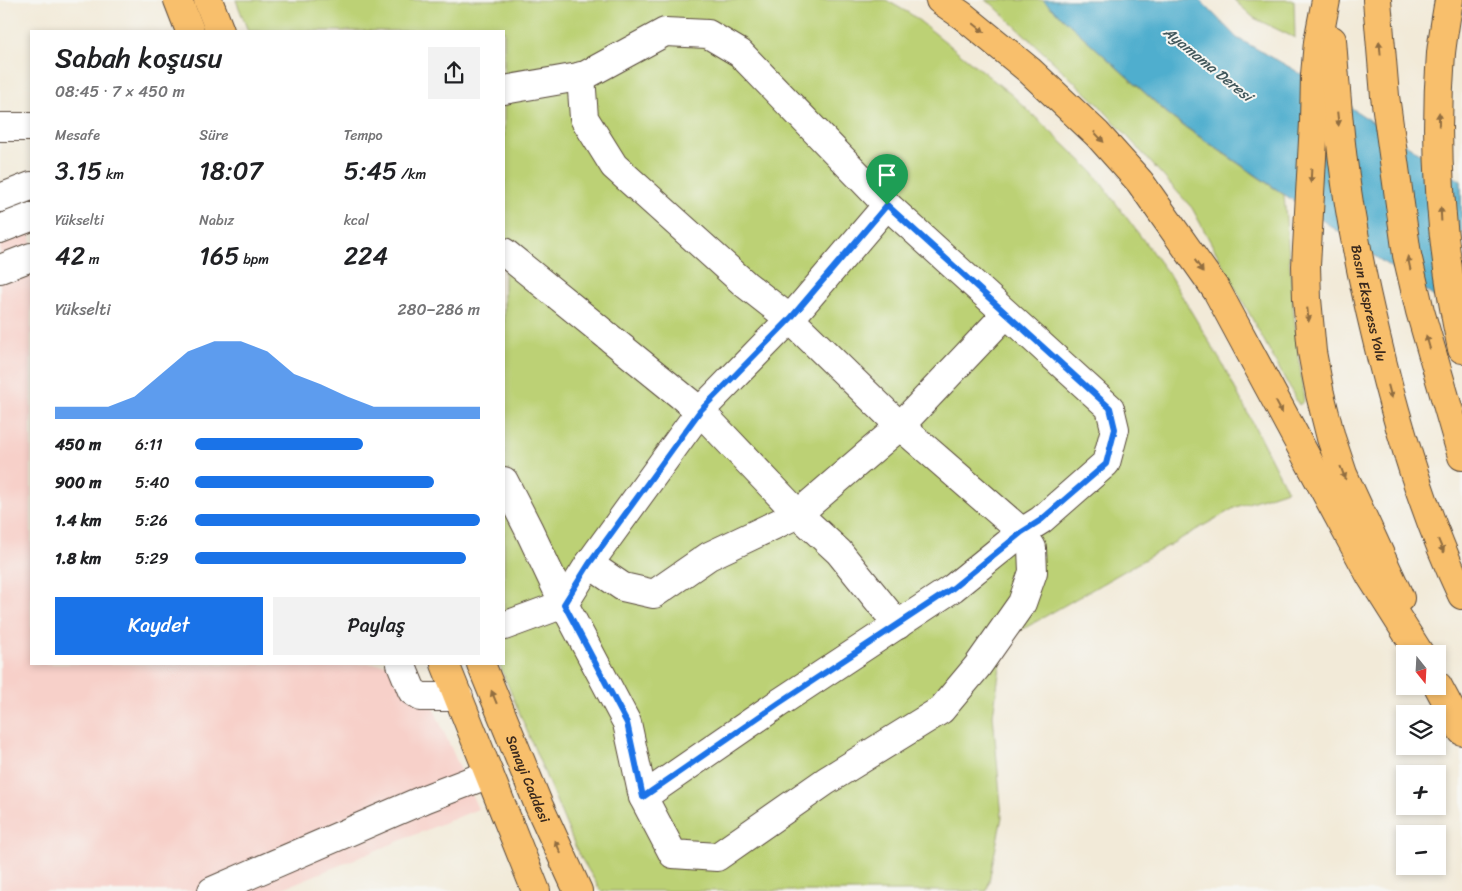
<!DOCTYPE html>
<html lang="tr">
<head>
<meta charset="utf-8">
<style>
	:root { --surface:#fff; --page:#f2f2f2; --text:#202124; --muted:#757577; --accent:#1a73e8 }
	body { margin:0; font-family:Sriracha,sans-serif; background:var(--page); color:var(--text); height:100vh; display:flex; flex-direction:column; font-size:19px; white-space:nowrap }
	* { box-sizing:border-box; margin:0 }
	p { font-size:16px; color:var(--muted) }
	.icon { flex:none; width:28px; height:28px; fill:none; stroke:currentColor; stroke-width:2; stroke-linecap:round; stroke-linejoin:round }
	.map { position:relative; flex:1; overflow:hidden }
	.sheet { position:absolute; left:30px; top:30px; width:475px; height:635px; display:flex; flex-direction:column; background:var(--surface); border-radius:0px; box-shadow:0 2px 8px #0003 }
	.sheet>* { flex:none }
	.needle { width:32px; rotate:162deg }
	.fabs { position:absolute; left:1396px; top:645px; display:grid; gap:10px }
	.fabs a { display:grid; place-items:center; width:50px; height:50px; border-radius:0px; background:var(--surface); box-shadow:0 2px 8px #0003; font-size:25px }
	.pin { position:absolute; display:grid; place-items:center; width:42px; height:42px; color:#fff; margin:-51px -21px; border-radius:50% 50% 50% 0; rotate:-45deg; box-shadow:0 0 5px #0007 }
	.pin .icon { rotate:45deg }
	.round { display:grid; place-items:center; flex:none; width:52px; height:52px; border-radius:0px; background:var(--page) }
	.overview { display:flex; align-items:center; justify-content:space-between; height:85px; padding:0 25px }
	h1 { font-size:28px; font-weight:600; line-height:38px }
	.figures { display:grid; grid-template-columns:repeat(3,1fr); gap:8px; height:85px; padding:5px 25px }
	.figures div { display:grid; align-content:center }
	.figures b { font-size:25px; font-weight:600 }
	.figures small { font-size:14px; font-weight:400 }
	.figures p { font-size:14px }
	.chart { height:140px; padding:10px 25px }
	.chart p { display:flex; justify-content:space-between }
	.chart svg { width:100%; height:90px; margin-top:5px; fill:var(--accent); opacity:.7 }
	.action { display:flex; gap:10px; margin-top:auto; padding:10px 25px }
	.action a { flex:1; height:58px; border-radius:0px; background:var(--accent); color:#fff; font-size:20px; font-weight:600; line-height:58px; text-align:center }
	.action a+a { background:var(--page); color:var(--text) }
	ul { padding:0 25px; list-style:none; font-size:16px }
	li { display:grid; grid-template-columns:80px 60px 1fr; align-items:center; height:38px }
	li i { height:12px; border-radius:6px; background:var(--accent) }
	.map>svg:first-child { display:block }
	.built { fill:#f7d0c9 }
	.green { fill:#bcd175; stroke:#7c7e4a }
	.water { fill:#4faece; stroke:#456c76 }
	.lines { fill:none; stroke-linecap:round; stroke-linejoin:round }
	.minor-casing { stroke:#56473a; stroke-width:30 }
	.major-casing { stroke:#56473a; stroke-width:30 }
	.highway-casing { stroke:#56473a; stroke-width:30 }
	.minor { stroke:#fff; stroke-width:28 }
	.major { stroke:#f8bf6c; stroke-width:28 }
	.highway { stroke:#f8bf6c; stroke-width:28 }
	.oneway { fill:#906d41 }
	.route-casing { stroke:#fff; stroke-width:10 }
	.route { stroke:#1a73e8; stroke-width:6 }
	.labels { text-anchor:middle; dominant-baseline:central; stroke-width:4; stroke-linejoin:round; paint-order:stroke }
	.street-label { font-size:14px; fill:#3b2a1e; stroke:#f6f6f2 }
	.water-label { font-size:15px; font-style:italic; fill:#42585c; stroke:#f6f6f2 }
</style>
</head>
<body>
<div class="map">
<svg width="1462" height="891" viewBox="0 0 1462 891">
	<rect width="100%" height="100%" fill="#f6f6f2"/>
	<filter id="ink" filterUnits="userSpaceOnUse"><feTurbulence type="fractalNoise" baseFrequency=".02" numOctaves="2"/><feDisplacementMap in="SourceGraphic" scale="10" xChannelSelector="R" yChannelSelector="G"/><feConvolveMatrix kernelMatrix="1 2 1 2 8 2 1 2 1" color-interpolation-filters="sRGB"/></filter>
	<filter id="wash" filterUnits="userSpaceOnUse"><feTurbulence type="fractalNoise" baseFrequency=".0096" numOctaves="4" result="noise"/><feDisplacementMap in="SourceGraphic" scale="20" xChannelSelector="R" yChannelSelector="G"/><feGaussianBlur stdDeviation="1.12" result="paint"/><feColorMatrix in="noise" values="0 0 0 0 0 0 0 0 0 0 0 0 0 0 0 0 0 1.4 0 .05"/><feComposite in="paint" operator="in"/></filter>
	<g filter="url(#wash)">
		<rect width="100%" height="100%" fill="#f2ead8"/>
		<!-- built -->
		<path class="built" d="M 31,229 L 31,664 L 414,664 L 478,809 L 276,891 L 0,891 L 0,242 Z"/>
		<!-- green -->
		<g class="green">
			<path d="M 236,0 L 886,0 L 912,15 L 1012,95 L 1092,171 L 1170,276 L 1223,365 L 1287,490 L 1236,507 L 1004,640 L 993,715 L 1002,817 L 987,891 L 601,891 L 578,853 L 499,664 L 504,664 L 504,31 L 248,31 Z"/>
			<path d="M 985,0 L 1043,0 L 1173,119 L 1284,195 L 1294,316 L 1304,401 L 1299,405 L 1192,208 L 1099,105 L 992,4 Z"/>
			<path d="M 1234,0 L 1294,0 L 1295,38 L 1254,18 Z"/>
		</g>
		<!-- water -->
		<path class="water" d="M 1043,0 L 1200,0 L 1237,38 L 1293,69 L 1461,181 L 1462,316 L 1174,119 Z"/>
	</g>
	<g filter="url(#ink)">
		<g class="lines">
			<defs>
				<g id="minor">
					<path d="M 504,90 L 584,76 L 665,32 L 708,34 L 740,53 L 887,205 L 1110,408 L 1115,429 L 1106,463 L 1041,520 L 1022,532 L 953,588 L 779,703 L 643,797"/>
					<path d="M 0,127 L 31,127"/>
					<path d="M 0,198 L 31,186"/>
					<path d="M 0,229 L 31,217"/>
					<path d="M 504,252 L 700,411 L 798,514 L 900,426 L 1006,314"/>
					<path d="M 0,269 L 31,257"/>
					<path d="M 504,481 L 528,528 L 564,604 L 627,723 L 643,797 L 673,854 L 717,857 L 826,781 L 941,710 L 977,667 L 1022,603 L 1033,572 L 1032,548 L 1022,532 L 900,426 L 790,319 L 745,284 L 614,166 L 584,118 L 581,76"/>
					<path d="M 589,564 L 623,587 L 654,594 L 709,556 L 798,514 L 839,552 L 898,625"/>
					<path d="M 504,626 L 564,604 L 589,564 L 700,411 L 790,319 L 887,205"/>
					<path d="M 401,664 L 412,691 L 421,697 L 459,697"/>
					<path d="M 212,891 L 427,798 L 489,774"/>
				</g>
				<g id="major">
					<path d="M 178,0 L 190,31"/>
					<path d="M 208,0 L 220,31"/>
					<path d="M 445,664 L 536,891"/>
					<path id="s1" d="M 481,664 L 539,806 L 578,891"/>
				</g>
				<g id="highway">
					<path d="M 940,0 L 963,16 L 1029,70 L 1097,134 L 1140,182 L 1217,291 L 1370,575 L 1420,654"/>
					<path d="M 1326,0 L 1318,42 L 1315,75 L 1314,122 L 1306,266 L 1307,299 L 1312,352 L 1320,394 L 1331,438 L 1343,474 L 1400,598"/>
					<path d="M 1377,0 L 1385,96 L 1407,255 L 1420,311 L 1462,456"/>
					<path d="M 1449,0 C 1446,18 1443,35 1441,53 C 1433,154 1441,250 1462,349"/>
					<path id="s2" d="M 1332,40 C 1335,80 1338,120 1343,161 C 1350,220 1362,278 1376,336 C 1397,425 1423,513 1462,595"/>
					<path d="M 1438,686 L 1462,731"/>
				</g>
			</defs>
			<!-- minor casing -->
			<use href="#minor" class="minor-casing"/>
			<!-- major casing -->
			<use href="#major" class="major-casing"/>
			<!-- highway casing -->
			<use href="#highway" class="highway-casing"/>
			<!-- minor -->
			<use href="#minor" class="minor"/>
			<!-- major -->
			<use href="#major" class="major"/>
			<!-- highway -->
			<use href="#highway" class="highway"/>
		</g>
		<!-- one-way arrows -->
		<defs><path id="oneway-solid" d="M-6-.8H1V-3.2L6.5 0L1 3.2V.8H-6Z" transform="scale(1.25)"/></defs>
		<g class="oneway">
			<use href="#oneway-solid" transform="translate(979 28) rotate(39)"/>
			<use href="#oneway-solid" transform="translate(1380 48) rotate(-95)"/>
			<use href="#oneway-solid" transform="translate(1338 119) rotate(84)"/>
			<use href="#oneway-solid" transform="translate(1439 119) rotate(-89)"/>
			<use href="#oneway-solid" transform="translate(1099 137) rotate(47)"/>
			<use href="#oneway-solid" transform="translate(1311 176) rotate(93)"/>
			<use href="#oneway-solid" transform="translate(1441 214) rotate(-93)"/>
			<use href="#oneway-solid" transform="translate(1409 263) rotate(-102)"/>
			<use href="#oneway-solid" transform="translate(1199 266) rotate(55)"/>
			<use href="#oneway-solid" transform="translate(1308 315) rotate(84)"/>
			<use href="#oneway-solid" transform="translate(1428 342) rotate(-106)"/>
			<use href="#oneway-solid" transform="translate(1390 392) rotate(75)"/>
			<use href="#oneway-solid" transform="translate(1279 407) rotate(62)"/>
			<use href="#oneway-solid" transform="translate(1343 473) rotate(69)"/>
			<use href="#oneway-solid" transform="translate(1441 546) rotate(67)"/>
			<use href="#oneway-solid" transform="translate(494 697) rotate(-112)"/>
			<use href="#oneway-solid" transform="translate(558 847) rotate(-114)"/>
		</g>
	</g>
	<g class="lines" filter="url(#ink)">
		<defs>
			<path id="route" d="M 887,205 L 1110,408 L 1115,429 L 1106,464 L 1041,520 L 1022,532 L 953,588 L 779,703 L 643,797 L 627,723 L 564,604 L 589,564 L 700,411 L 790,319 Z"/>
		</defs>
		<!-- route casing -->
		<use href="#route" class="route-casing"/>
		<!-- route -->
		<use href="#route" class="route"/>
	</g>
	<g class="labels">
		<!-- street labels -->
		<g class="street-label">
			<text stroke="none"><textPath href="#s2" startOffset="266">Basın Ekspress Yolu</textPath></text>
			<text stroke="none"><textPath href="#s1" startOffset="124">Sanayi Caddesi</textPath></text>
		</g>
		<!-- water labels -->
		<g class="water-label">
			<text transform="translate(1208 64) rotate(39)">Ayamama Deresi</text>
		</g>
	</g>
</svg>
<div class="fabs">
<a><svg class="needle" viewBox="-14 -14 28 28"><path d="M0-13l5 13h-10z" fill="#e53935"/><path d="M0 13l5-13h-10z" fill="#757577"/></svg></a>
<a><svg class="icon" aria-label="layers" viewBox="0 0 24 24"><path d="M12 4l9 5-9 5-9-5zM3 14l9 5 9-5"/></svg></a>
<a>+</a>
<a>−</a>
</div>
<div class="pin" style="left:887px;top:205px;background:#1e9e55"><svg class="icon" aria-label="arrive" viewBox="0 0 24 24"><path d="M6 21V4h12l-3 4 3 4H6"/></svg></div>
<section class="sheet">
<div class="overview"><div><h1>Sabah koşusu</h1><p>08:45 · 7 × 450 m</p></div><a class="round"><svg class="icon" aria-label="share" viewBox="0 0 24 24"><path d="M12 15V3M7 8l5-5 5 5M5 13v7h14v-7"/></svg></a></div>
<div class="figures">
<div><p>Mesafe</p><b>3.15<small> km</small></b></div>
<div><p>Süre</p><b>18:07</b></div>
<div><p>Tempo</p><b>5:45<small> /km</small></b></div>
</div>
<div class="figures">
<div><p>Yükselti</p><b>42<small> m</small></b></div>
<div><p>Nabız</p><b>165<small> bpm</small></b></div>
<div><p>kcal</p><b>224</b></div>
</div>
<div class="chart"><p><span>Yükselti</span>280–286 m</p>
<svg viewBox="0 0 160 44" preserveAspectRatio="none"><path d="M0 44V38L10 38L20 38L30 33L40 22L50 11L60 6L70 6L80 11L90 22L100 27L110 33L120 38L130 38L140 38L150 38L160 38V44z"/></svg>
</div>
<ul>
<li><b>450 m</b>6:11<i style="width:59%"></i></li>
<li><b>900 m</b>5:40<i style="width:84%"></i></li>
<li><b>1.4 km</b>5:26<i style="width:100%"></i></li>
<li><b>1.8 km</b>5:29<i style="width:95%"></i></li>
</ul>
<div class="action"><a>Kaydet</a><a>Paylaş</a></div>
</section>
</div>
</body>
</html>
